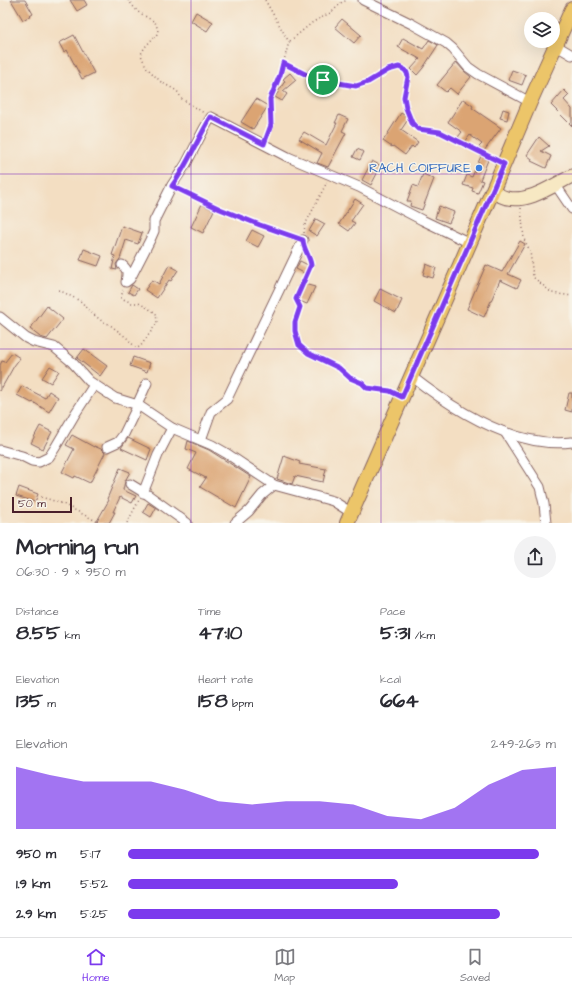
<!DOCTYPE html>
<html lang="en">
<head>
<meta charset="utf-8">
<style>
	:root { --surface:#fff; --page:#f2f2f3; --text:#2b2b33; --muted:#7c7c81; --line:#e1e1e2; --accent:#7c3aed }
	body { margin:0; font-family:"Architects Daughter",sans-serif; background:var(--page); color:var(--text); height:100vh; display:flex; flex-direction:column; font-size:15px; white-space:nowrap }
	* { box-sizing:border-box; margin:0 }
	p { font-size:13px; color:var(--muted) }
	.icon { flex:none; width:22px; height:22px; fill:none; stroke:currentColor; stroke-width:2; stroke-linecap:round; stroke-linejoin:round }
	.map { position:relative; height:523px; overflow:hidden }
	.side { display:flex; flex-direction:column; background:var(--surface); flex:1 }
	.side>* { flex:none }
	.controls { position:absolute; left:524px; top:12px; display:grid; gap:8px }
	.controls a { display:grid; place-items:center; width:36px; height:36px; border-radius:50%; background:var(--surface); box-shadow:0 4px 16px #0002; font-size:20px }
	.scale { position:absolute; left:12px; bottom:10px; width:60px; box-sizing:border-box; padding-left:4px; border:2px solid #4a1f2b; border-top:0; font-size:11px; line-height:14px; white-space:nowrap; color:#4a1f2b; -webkit-text-stroke:3px #f7f3e8; paint-order:stroke }
	.pin { position:absolute; display:grid; place-items:center; width:34px; height:34px; color:#fff; margin:-17px; border:2px solid #fff; border-radius:50%; box-shadow:0 1px 4px #0007 }
	.round { display:grid; place-items:center; flex:none; width:42px; height:42px; border-radius:21px; background:var(--page) }
	.overview { display:flex; align-items:center; justify-content:space-between; height:68px; padding:0 16px }
	h1 { font-size:22px; font-weight:700; line-height:30px }
	.metrics { display:grid; grid-template-columns:repeat(3,1fr); gap:6px; height:68px; padding:4px 16px }
	.metrics div { display:grid; align-content:center }
	.metrics b { font-size:20px; font-weight:700 }
	.metrics small { font-size:11px; font-weight:400 }
	.metrics p { font-size:11px }
	.chart { height:112px; padding:8px 16px }
	.chart p { display:flex; justify-content:space-between }
	.chart svg { width:100%; height:72px; margin-top:4px; fill:var(--accent); opacity:.7 }
	ul { padding:0 16px; list-style:none; font-size:13px }
	li { display:grid; grid-template-columns:64px 48px 1fr; align-items:center; height:30px }
	li i { height:10px; border-radius:5px; background:var(--accent) }
	.tabs { display:flex; justify-content:space-around; align-items:center; height:56px; border-top:1px solid var(--line); background:var(--surface); font-size:11px; color:var(--muted) }
	.tabs a { display:grid; justify-items:center; gap:2px }
	.tabs .on { color:var(--accent) }
	.map>svg:first-child { display:block }
	.building { fill:#dba473 }
	.lines { fill:none; stroke-linecap:round; stroke-linejoin:round }
	.street-casing { stroke:#856260; stroke-width:11 }
	.secondary-casing { stroke:#856260; stroke-width:15 }
	.primary-casing { stroke:#856260; stroke-width:16 }
	.path { stroke:#856260; stroke-width:1.5; stroke-dasharray:1 3; stroke-linecap:butt }
	.street { stroke:#fff; stroke-width:9 }
	.secondary { stroke:#f7e8c3; stroke-width:13 }
	.primary { stroke:#ecc569; stroke-width:14 }
	.route-casing { stroke:#fff; stroke-width:8 }
	.route { stroke:#7c3aed; stroke-width:5 }
	.grid { fill:none; stroke:#7b2cbf; stroke-width:1; stroke-opacity:0.55 }
	.shop-dot { fill:#3f7fe0; stroke:#f7f3e8; stroke-width:1.5 }
	.labels { text-anchor:middle; dominant-baseline:central; stroke-width:3; stroke-linejoin:round; paint-order:stroke }
	.shop-label { font-size:13px; fill:#366cbe; stroke:#f7f3e8; text-anchor:end }
</style>
</head>
<body>
<div class="map">
<svg width="572" height="523" viewBox="0 0 572 523">
	<rect width="100%" height="100%" fill="#f7f3e8"/>
	<filter id="ink" filterUnits="userSpaceOnUse"><feTurbulence type="fractalNoise" baseFrequency=".025" numOctaves="2"/><feDisplacementMap in="SourceGraphic" scale="8" xChannelSelector="R" yChannelSelector="G"/><feConvolveMatrix kernelMatrix="1 2 1 2 8 2 1 2 1" color-interpolation-filters="sRGB"/></filter>
	<filter id="wash" filterUnits="userSpaceOnUse"><feTurbulence type="fractalNoise" baseFrequency=".012" numOctaves="4" result="noise"/><feDisplacementMap in="SourceGraphic" scale="16" xChannelSelector="R" yChannelSelector="G"/><feGaussianBlur stdDeviation="0.9" result="paint"/><feColorMatrix in="noise" values="0 0 0 0 0 0 0 0 0 0 0 0 0 0 0 0 0 1.4 0 .05"/><feComposite in="paint" operator="in"/></filter>
	<g filter="url(#wash)">
		<rect width="100%" height="100%" fill="#f3dec2"/>
		<g id="blocks">
			<!-- building -->
			<g class="building">
				<path d="M 11,0 L 25,0 L 33,14 L 23,20 Z"/>
				<path d="M 70,0 L 84,0 L 87,5 L 77,11 Z"/>
				<path d="M 196,12 L 213,22 L 207,31 L 191,21 Z"/>
				<path d="M 342,19 L 361,35 L 354,43 L 335,27 Z"/>
				<path d="M 74,35 L 94,73 L 82,79 L 67,50 L 64,52 L 59,43 Z"/>
				<path d="M 403,38 L 423,49 L 429,40 L 438,45 L 423,68 L 417,75 L 411,69 L 420,59 L 398,47 Z"/>
				<path d="M 456,62 L 464,71 L 471,77 L 457,94 L 450,88 L 446,92 L 437,85 Z"/>
				<path d="M 512,70 L 526,75 L 522,85 L 508,80 Z"/>
				<path d="M 290,73 L 296,80 L 283,91 L 287,94 L 282,101 L 275,97 L 285,81 L 283,79 Z"/>
				<path d="M 564,90 L 569,95 L 564,100 L 572,109 L 572,126 L 551,105 Z"/>
				<path d="M 256,99 L 268,106 L 253,129 L 241,122 Z"/>
				<path d="M 463,99 L 473,106 L 472,108 L 501,128 L 484,151 L 479,147 L 482,144 L 470,135 L 465,142 L 458,137 L 462,132 L 448,122 Z"/>
				<path d="M 503,109 L 509,111 L 507,120 L 500,118 Z"/>
				<path d="M 401,113 L 409,118 L 401,130 L 418,142 L 414,148 L 412,146 L 405,155 L 393,146 L 392,147 L 383,141 Z"/>
				<path d="M 339,115 L 348,119 L 342,131 L 346,133 L 328,167 L 317,163 L 322,153 L 299,139 L 304,132 L 326,145 L 337,123 L 335,123 Z"/>
				<path d="M 539,137 L 549,146 L 541,151 L 551,156 L 546,168 L 531,161 L 532,159 L 527,155 Z"/>
				<path d="M 357,149 L 364,152 L 360,160 L 353,157 Z"/>
				<path d="M 481,156 L 488,160 L 480,180 L 483,181 L 478,193 L 472,191 L 473,188 L 463,185 L 467,175 L 472,177 Z"/>
				<path d="M 372,161 L 381,166 L 371,185 L 362,180 Z"/>
				<path d="M 423,174 L 434,179 L 422,210 L 410,206 L 411,201 L 407,201 L 413,185 L 418,187 Z"/>
				<path d="M 355,199 L 363,204 L 351,221 L 355,223 L 349,231 L 339,224 Z"/>
				<path d="M 202,204 L 214,210 L 203,233 L 191,227 Z"/>
				<path d="M 439,206 L 454,212 L 449,223 L 435,218 Z"/>
				<path d="M 316,219 L 325,224 L 317,236 L 309,231 Z"/>
				<path d="M 122,226 L 142,233 L 138,244 L 126,240 L 120,259 L 116,264 L 117,270 L 112,269 L 115,256 L 112,255 Z"/>
				<path d="M 252,230 L 264,236 L 258,247 L 246,241 Z"/>
				<path d="M 520,241 L 525,244 L 508,274 L 521,280 L 517,288 L 500,280 L 484,317 L 467,309 L 486,265 L 502,272 Z"/>
				<path d="M 84,249 L 102,256 L 98,266 L 80,260 Z"/>
				<path d="M 300,261 L 310,266 L 306,274 L 296,269 Z"/>
				<path d="M 426,264 L 436,268 L 433,278 L 423,275 Z"/>
				<path d="M 169,265 L 178,270 L 171,281 L 169,280 L 157,298 L 145,290 L 152,280 L 159,284 Z"/>
				<path d="M 304,284 L 315,287 L 307,304 L 297,300 Z"/>
				<path d="M 132,285 L 138,289 L 134,295 L 128,292 Z"/>
				<path d="M 380,289 L 402,300 L 396,313 L 374,301 Z"/>
				<path d="M 47,306 L 63,319 L 47,339 L 40,337 L 30,329 Z"/>
				<path d="M 84,349 L 107,366 L 100,376 L 77,358 Z"/>
				<path d="M 12,353 L 20,358 L 14,366 L 0,391 L 0,365 L 2,361 L 5,362 Z"/>
				<path d="M 133,357 L 150,363 L 147,372 L 130,366 Z"/>
				<path d="M 50,366 L 59,371 L 51,383 L 42,378 Z"/>
				<path d="M 22,386 L 45,398 L 49,391 L 58,397 L 49,412 L 33,402 L 32,403 L 17,395 Z"/>
				<path d="M 569,393 L 572,393 L 572,412 L 565,410 Z"/>
				<path d="M 40,426 L 52,432 L 43,449 L 31,443 Z"/>
				<path d="M 72,435 L 94,447 L 94,446 L 101,449 L 105,453 L 90,483 L 75,476 L 74,478 L 62,472 L 74,449 L 66,445 Z"/>
				<path d="M 128,438 L 151,449 L 147,460 L 121,448 Z"/>
				<path d="M 188,441 L 209,450 L 251,477 L 236,508 L 200,487 L 206,478 L 188,469 L 196,453 L 186,449 Z"/>
				<path d="M 284,456 L 300,462 L 299,464 L 326,469 L 323,482 L 295,476 L 292,484 L 277,479 Z"/>
				<path d="M 120,468 L 130,472 L 125,481 L 123,490 L 136,496 L 132,503 L 120,497 L 113,512 L 115,512 L 109,523 L 96,523 L 109,500 L 107,499 Z"/>
				<path d="M 19,487 L 38,494 L 35,502 L 16,496 Z"/>
				<path d="M 148,503 L 156,508 L 151,517 L 143,512 Z"/>
			</g>
		</g>
	</g>
	<g filter="url(#ink)">
		<use href="#blocks" fill-opacity="0" stroke="#856260" stroke-width="1"/>
		<g class="lines">
			<defs>
				<g id="street">
					<path d="M 363,0 L 412,24 L 446,43 L 453,49 L 468,67 L 478,74 L 530,102"/>
					<path d="M 555,45 L 572,55"/>
					<path d="M 555,184 L 572,209"/>
					<path d="M 122,265 C 129,270 127,275 126,282 L 130,279 L 150,240 L 154,231 L 154,221 L 172,185 L 186,164 L 204,129 L 211,117 L 288,157 L 359,187 L 422,220 L 470,243"/>
					<path d="M 0,317 L 26,338 L 34,342 L 54,347 L 72,362 L 89,381 L 115,398 L 138,405 L 172,428 L 212,445 L 226,453 L 274,485 L 333,501 L 352,513"/>
					<path d="M 411,376 C 453,409 516,449 572,442"/>
					<path d="M 137,405 L 147,383"/>
					<path d="M 505,432 L 540,487 L 544,504 L 546,523"/>
					<path d="M 201,440 L 211,412 L 227,399 L 303,240"/>
					<path d="M 107,447 L 118,442 L 124,434 L 138,405"/>
					<path d="M 0,450 L 22,456 L 32,461 L 39,462 L 49,457 L 55,448 L 75,414 L 94,385"/>
					<path d="M 130,484 L 148,495 L 187,523"/>
					<path d="M 143,493 L 158,455 L 172,428"/>
					<path d="M 235,523 L 249,511 L 262,495 L 274,485"/>
				</g>
				<path id="secondary" d="M 492,192 C 497,194 502,197 507,198 C 530,203 553,185 572,176"/>
				<path id="primary" d="M 347,523 L 492,192 L 530,102 L 572,9"/>
			</defs>
			<!-- street casing -->
			<use href="#street" class="street-casing"/>
			<!-- secondary casing -->
			<use href="#secondary" class="secondary-casing"/>
			<!-- primary casing -->
			<use href="#primary" class="primary-casing"/>
			<!-- path -->
			<g class="path">
				<path d="M 128,0 L 138,12 L 155,22 L 158,30 L 157,34 L 145,47 L 141,54 L 142,58 L 147,68 L 161,82 L 177,91 L 182,99 L 204,113"/>
				<path d="M 265,0 L 289,42 L 280,75 L 270,99 L 271,125 L 267,136"/>
				<path d="M 290,41 L 313,22 L 332,12 L 342,2 L 348,0"/>
				<path d="M 283,63 L 315,79 L 356,86 L 368,82 L 388,70 L 399,67 L 405,70 L 407,73 L 408,77 L 404,97 L 406,108 L 412,123 L 418,129 L 440,133 L 495,160"/>
				<path d="M 179,189 C 217,208 255,224 296,236"/>
				<path d="M 521,208 L 524,239 L 530,251 L 533,277 L 552,293 L 572,296"/>
				<path d="M 304,233 L 305,225 L 327,182"/>
				<path d="M 306,252 L 311,261 L 311,265 L 296,299 L 300,307 L 295,322 L 295,331 L 299,345 L 308,353 L 339,368 L 350,378 L 362,383 L 367,388 L 392,392"/>
				<path d="M 59,290 L 82,302 L 87,309 L 103,322 L 109,324 L 127,338 L 136,348 L 140,347 L 157,323 L 156,313 L 139,303 L 132,303 L 121,298 L 123,290"/>
				<path d="M 41,497 L 61,503 L 100,523"/>
				<path d="M 127,523 L 139,500"/>
			</g>
			<!-- street -->
			<use href="#street" class="street"/>
			<!-- secondary -->
			<use href="#secondary" class="secondary"/>
			<!-- primary -->
			<use href="#primary" class="primary"/>
		</g>
	</g>
	<g class="lines" filter="url(#ink)">
		<defs>
			<path id="route" d="M 283,63 L 315,79 L 356,86 L 368,82 L 388,70 L 399,67 L 405,70 L 407,73 L 408,77 L 404,97 L 406,108 L 412,123 L 418,129 L 440,132 L 504,164 L 402,397 L 390,391 L 367,388 L 362,383 L 350,378 L 339,368 L 308,353 L 299,345 L 295,331 L 295,322 L 300,307 L 296,299 L 311,265 C 310,256 303,249 303,240 L 260,225 L 220,209 L 172,186 C 188,164 197,140 211,117 L 264,144 L 271,125 L 270,99 L 280,75 Z"/>
		</defs>
		<!-- route casing -->
		<use href="#route" class="route-casing"/>
		<!-- route -->
		<use href="#route" class="route"/>
	</g>
	<!-- grid -->
	<path class="grid" d="M 191,0 L 191,523M 381,0 L 381,523M 0,174 L 572,174M 0,349 L 572,349"/>
	<!-- markers -->
	<circle class="shop-dot" cx="479" cy="168" r="4"/>
	<g class="labels">
		<!-- shop labels -->
		<g class="shop-label">
			<text x="471" y="168">RACH COIFFURE</text>
		</g>
	</g>
</svg>
<div class="controls">
<a><svg class="icon" aria-label="layers" viewBox="0 0 24 24"><path d="M12 4l9 5-9 5-9-5zM3 14l9 5 9-5"/></svg></a>
</div>
<div class="scale">50 m</div>
<div class="pin" style="left:323px;top:80px;background:#1e9e55"><svg class="icon" aria-label="arrive" viewBox="0 0 24 24"><path d="M6 21V4h12l-3 4 3 4H6"/></svg></div>
</div>
<section class="side">
<div class="overview"><div><h1>Morning run</h1><p>06:30 · 9 × 950 m</p></div><a class="round"><svg class="icon" aria-label="share" viewBox="0 0 24 24"><path d="M12 15V3M7 8l5-5 5 5M5 13v7h14v-7"/></svg></a></div>
<div class="metrics">
<div><p>Distance</p><b>8.55<small> km</small></b></div>
<div><p>Time</p><b>47:10</b></div>
<div><p>Pace</p><b>5:31<small> /km</small></b></div>
</div>
<div class="metrics">
<div><p>Elevation</p><b>135<small> m</small></b></div>
<div><p>Heart rate</p><b>158<small> bpm</small></b></div>
<div><p>kcal</p><b>664</b></div>
</div>
<div class="chart"><p><span>Elevation</span>249–263 m</p>
<svg viewBox="0 0 160 44" preserveAspectRatio="none"><path d="M0 44V6L10 11L20 15L30 15L40 15L50 20L60 27L70 29L80 27L90 27L100 29L110 36L120 38L130 31L140 17L150 8L160 6V44z"/></svg>
</div>
<ul>
<li><b>950 m</b>5:17<i style="width:96%"></i></li>
<li><b>1.9 km</b>5:52<i style="width:63%"></i></li>
<li><b>2.9 km</b>5:25<i style="width:87%"></i></li>
</ul>
</section>
<nav class="tabs">
<a class="on"><svg class="icon" aria-label="home" viewBox="0 0 24 24"><path d="M3 11l9-7 9 7M6 9v11h12V9"/></svg>Home</a>
<a><svg class="icon" aria-label="map" viewBox="0 0 24 24"><path d="M3 6l6-2 6 2 6-2v14l-6 2-6-2-6 2zM9 4v14M15 6v14"/></svg>Map</a>
<a><svg class="icon" aria-label="saved" viewBox="0 0 24 24"><path d="M7 4h10v16l-5-4-5 4z"/></svg>Saved</a>
</nav>
</body>
</html>
